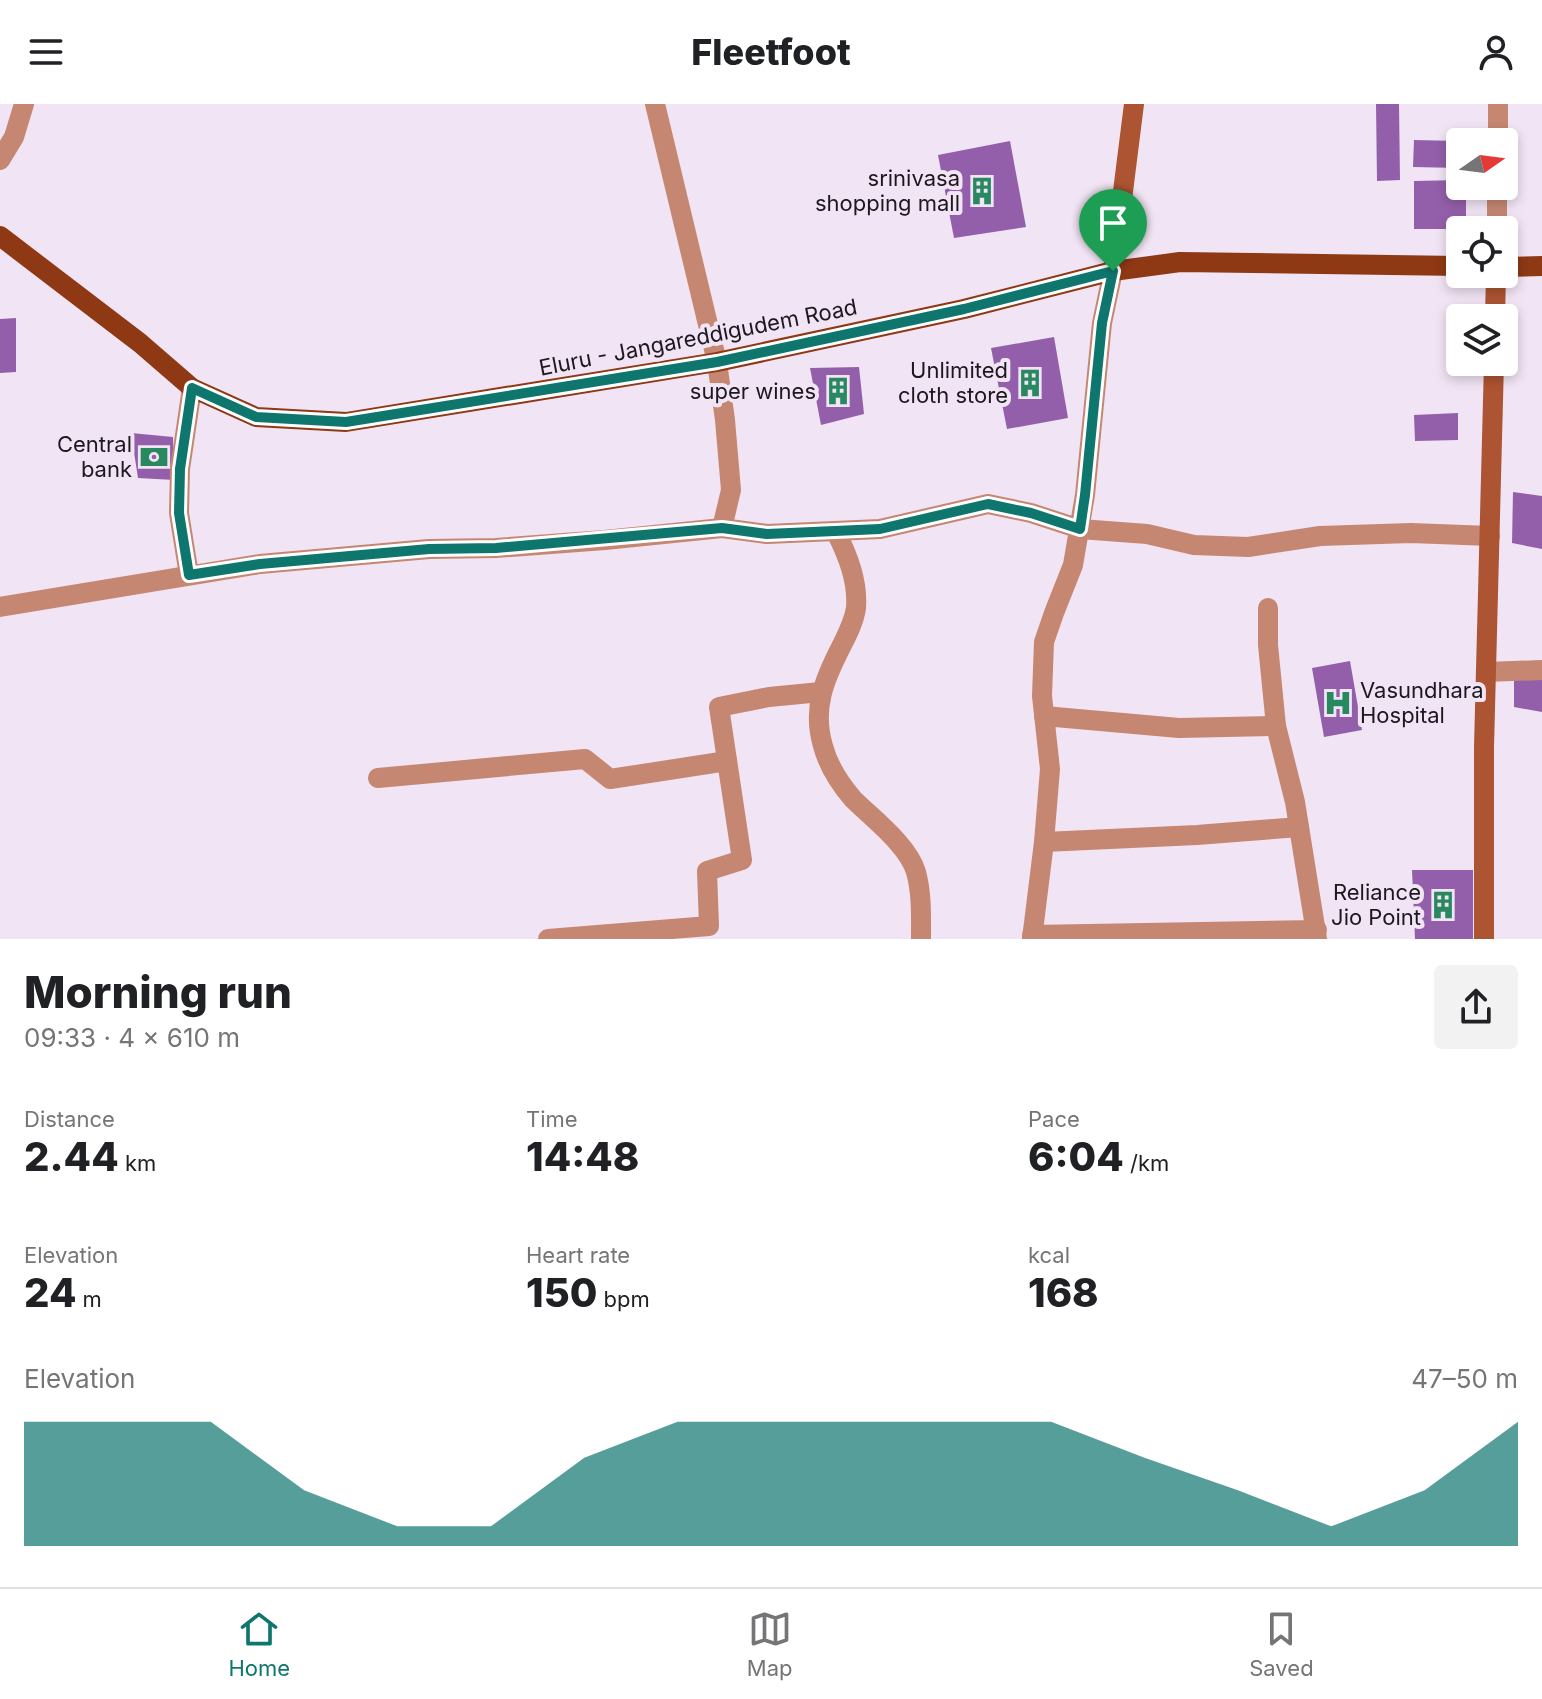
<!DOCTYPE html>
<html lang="en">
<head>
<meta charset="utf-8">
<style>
	:root { --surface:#fff; --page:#f2f2f2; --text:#202124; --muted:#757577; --line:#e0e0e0; --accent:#0f766e }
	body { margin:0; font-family:Inter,sans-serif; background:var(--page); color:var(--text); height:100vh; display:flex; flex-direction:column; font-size:30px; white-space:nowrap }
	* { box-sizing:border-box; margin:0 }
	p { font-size:26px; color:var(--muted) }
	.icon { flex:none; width:44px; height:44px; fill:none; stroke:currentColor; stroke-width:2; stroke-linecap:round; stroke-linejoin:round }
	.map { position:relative; height:835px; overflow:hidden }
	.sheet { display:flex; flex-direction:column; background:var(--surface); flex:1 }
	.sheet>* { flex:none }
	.needle { width:52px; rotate:76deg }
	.fabs { position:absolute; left:1446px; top:24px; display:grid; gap:16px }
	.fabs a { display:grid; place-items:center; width:72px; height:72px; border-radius:8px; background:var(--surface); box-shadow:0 4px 12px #0003; font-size:40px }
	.pin { position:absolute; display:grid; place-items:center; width:68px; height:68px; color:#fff; margin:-82px -34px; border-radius:50% 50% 50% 0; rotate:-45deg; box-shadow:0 0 8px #0007 }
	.pin .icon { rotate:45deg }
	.round { display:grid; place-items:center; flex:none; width:84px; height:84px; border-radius:8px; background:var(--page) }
	.summary { display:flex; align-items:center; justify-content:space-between; height:136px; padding:0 24px }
	h1 { font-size:44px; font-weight:800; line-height:60px }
	.stats { display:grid; grid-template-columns:repeat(3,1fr); gap:12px; height:136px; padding:8px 24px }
	.stats div { display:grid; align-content:center }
	.stats b { font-size:40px; font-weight:800 }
	.stats small { font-size:22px; font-weight:400 }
	.stats p { font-size:22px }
	.chart { height:224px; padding:16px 24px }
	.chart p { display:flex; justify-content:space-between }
	.chart svg { width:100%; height:144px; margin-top:8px; fill:var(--accent); opacity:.7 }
	header { display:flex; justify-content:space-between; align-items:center; height:104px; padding:0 24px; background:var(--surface); font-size:36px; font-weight:800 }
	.tabs { display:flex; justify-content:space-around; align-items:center; height:112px; border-top:2px solid var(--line); background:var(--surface); font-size:22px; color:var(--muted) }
	.tabs a { display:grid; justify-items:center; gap:4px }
	.tabs .current { color:var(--accent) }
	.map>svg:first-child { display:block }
	.building { fill:#945faa }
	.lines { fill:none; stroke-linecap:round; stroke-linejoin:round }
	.minor { stroke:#c58771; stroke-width:20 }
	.secondary { stroke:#ad5433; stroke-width:20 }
	.primary { stroke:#8e3814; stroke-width:20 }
	.route-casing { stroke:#fff; stroke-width:16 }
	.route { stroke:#0f766e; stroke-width:10 }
	.labels { text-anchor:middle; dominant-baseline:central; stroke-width:8; stroke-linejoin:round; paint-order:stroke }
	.poi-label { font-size:22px; fill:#1d181e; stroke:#f1e4f4; text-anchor:end }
	.street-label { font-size:22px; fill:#1d181e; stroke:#f1e4f4 }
</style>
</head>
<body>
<header><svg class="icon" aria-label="menu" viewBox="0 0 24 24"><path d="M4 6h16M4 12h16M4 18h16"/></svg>Fleetfoot<svg class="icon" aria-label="person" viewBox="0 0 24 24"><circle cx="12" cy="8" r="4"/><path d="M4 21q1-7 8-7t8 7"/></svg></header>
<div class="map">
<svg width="1542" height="835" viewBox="0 0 1542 835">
	<rect width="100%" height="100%" fill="#f1e4f4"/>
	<!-- building -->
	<g class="building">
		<path d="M 1376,0 L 1399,0 L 1400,76 L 1377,77 Z"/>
		<path d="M 1414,36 L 1460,37 L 1460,64 L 1413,63 Z"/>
		<path d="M 1010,37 L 1026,123 L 954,134 L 938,51 Z"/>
		<path d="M 1460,76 L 1460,82 L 1466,82 L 1466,125 L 1414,125 L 1414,77 Z"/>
		<path d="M 16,214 L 16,268 L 0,269 L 0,215 Z"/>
		<path d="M 1054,233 L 1068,314 L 1007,325 L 991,244 Z"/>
		<path d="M 859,263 L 864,310 L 821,321 L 810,264 Z"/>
		<path d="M 1458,309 L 1458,336 L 1415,337 L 1414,311 Z"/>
		<path d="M 131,329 L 173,333 L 174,376 L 138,374 Z"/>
		<path d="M 1513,388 L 1542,392 L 1542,445 L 1512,439 Z"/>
		<path d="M 1350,557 L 1362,626 L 1324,633 L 1312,564 Z"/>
		<path d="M 1542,573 L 1542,608 L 1514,603 L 1514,574 Z"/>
		<path d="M 1412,766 L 1473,766 L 1473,835 L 1415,835 Z"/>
	</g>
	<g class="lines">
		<!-- minor -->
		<g class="minor">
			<path d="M 1498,38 L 1498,0"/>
			<path d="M 0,56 L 14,33 L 24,0"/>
			<path d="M 1497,126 L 1497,82"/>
			<path d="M 722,424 L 767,430 L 880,425 L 988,400 L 1031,409 L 1080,425 L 1147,430 L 1194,441 L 1248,443 L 1320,432 L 1411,429 L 1490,432"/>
			<path d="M 836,428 C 848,452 858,477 856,504 C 854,518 847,531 841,543 C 824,576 812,605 823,642 C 828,661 841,681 853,695 C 873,715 908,741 916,768 C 922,790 921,813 921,835"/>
			<path d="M 189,471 L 179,409 L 180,365 L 192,284"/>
			<path d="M 0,503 L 260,460 L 429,445 L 496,444 L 605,436 L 722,424 L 731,386 L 725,316 L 717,258 L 655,0"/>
			<path d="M 1268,504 L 1268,541 L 1276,622 L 1295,698 L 1317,835"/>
			<path d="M 1486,568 L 1542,566"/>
			<path d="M 1044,612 L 1179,624 L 1276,622"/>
			<path d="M 378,674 L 585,655 L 610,675 L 727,657"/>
			<path d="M 1044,738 L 1197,731 L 1299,723"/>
			<path d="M 1032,831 L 1317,826"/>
			<path d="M 548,835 L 709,822 L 707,767 L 742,756 L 719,603 L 769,593 L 821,588"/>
			<path d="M 1032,835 L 1044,738 L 1050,665 L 1042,592 L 1044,538 L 1054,509 L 1073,461 L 1085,391 L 1102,219 L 1113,167"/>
		</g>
		<!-- secondary -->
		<g class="secondary">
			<path d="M 1113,167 L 1134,0"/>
			<path d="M 1495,214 L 1496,170"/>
			<path d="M 1484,835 L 1484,643 L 1494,258"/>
		</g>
		<!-- primary -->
		<g class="primary">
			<path d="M 0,132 L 140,239 L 192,284 L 256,313 L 346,318 L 717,258 L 964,205 L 1113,167 L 1180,158 L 1460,162"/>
			<path d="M 1504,163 L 1542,162"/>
		</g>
	</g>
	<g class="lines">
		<defs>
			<path id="route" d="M 1113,167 L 1102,219 L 1085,391 L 1080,425 L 1031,409 L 988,400 L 880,425 L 767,430 L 722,424 L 496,444 L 429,445 L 260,460 L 189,471 L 179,409 L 180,365 L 192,284 L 256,313 L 346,318 L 717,258 L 964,205 Z"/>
		</defs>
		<!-- route casing -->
		<use href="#route" class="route-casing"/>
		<!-- route -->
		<use href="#route" class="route"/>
	</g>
	<!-- icons -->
	<defs>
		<symbol id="building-bare" viewBox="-9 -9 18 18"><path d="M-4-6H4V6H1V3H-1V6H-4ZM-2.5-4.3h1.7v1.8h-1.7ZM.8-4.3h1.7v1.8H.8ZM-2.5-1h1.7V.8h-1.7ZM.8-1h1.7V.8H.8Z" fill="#288961" stroke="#f1e4f4" stroke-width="2.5" paint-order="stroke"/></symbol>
		<symbol id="bank-bare" viewBox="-9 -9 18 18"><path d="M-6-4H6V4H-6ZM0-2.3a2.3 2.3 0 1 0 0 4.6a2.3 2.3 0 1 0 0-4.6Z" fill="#288961" stroke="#f1e4f4" stroke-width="2.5" paint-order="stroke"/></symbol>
		<symbol id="hospital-bare" viewBox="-9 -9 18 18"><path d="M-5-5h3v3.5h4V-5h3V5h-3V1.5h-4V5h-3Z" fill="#288961" stroke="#f1e4f4" stroke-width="2.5" paint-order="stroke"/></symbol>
	</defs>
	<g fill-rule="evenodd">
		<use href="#building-bare" x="962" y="67" width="40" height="40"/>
		<use href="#building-bare" x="1010" y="259" width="40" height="40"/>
		<use href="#building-bare" x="818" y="267" width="40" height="40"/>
		<use href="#bank-bare" x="134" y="333" width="40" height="40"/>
		<use href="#hospital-bare" x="1318" y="579" width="40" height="40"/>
		<use href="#building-bare" x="1423" y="781" width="40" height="40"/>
	</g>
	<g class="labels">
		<!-- poi labels -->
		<g class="poi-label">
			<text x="960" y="74">srinivasa<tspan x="960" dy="25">shopping mall</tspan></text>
			<text x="1008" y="266">Unlimited<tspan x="1008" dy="25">cloth store</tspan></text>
			<text x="816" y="287">super wines</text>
			<text x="132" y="340">Central<tspan x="132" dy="25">bank</tspan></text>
			<text x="1360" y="586" text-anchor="start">Vasundhara<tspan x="1360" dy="25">Hospital</tspan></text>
			<text x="1421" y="788">Reliance<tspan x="1421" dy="25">Jio Point</tspan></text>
		</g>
		<!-- street labels -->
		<g class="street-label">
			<text transform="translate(698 233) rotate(-11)">Eluru - Jangareddigudem Road</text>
		</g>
	</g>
</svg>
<div class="fabs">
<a><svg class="needle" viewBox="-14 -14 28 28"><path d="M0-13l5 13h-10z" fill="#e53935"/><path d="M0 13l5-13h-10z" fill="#757577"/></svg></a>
<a><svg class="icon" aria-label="locate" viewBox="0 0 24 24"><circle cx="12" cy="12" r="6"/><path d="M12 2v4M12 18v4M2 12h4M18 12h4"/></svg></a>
<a><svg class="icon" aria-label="layers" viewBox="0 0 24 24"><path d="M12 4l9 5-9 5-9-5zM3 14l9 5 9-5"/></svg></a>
</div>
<div class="pin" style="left:1113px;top:167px;background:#1e9e55"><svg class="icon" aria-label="arrive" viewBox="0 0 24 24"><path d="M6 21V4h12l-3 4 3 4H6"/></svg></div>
</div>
<section class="sheet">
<div class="summary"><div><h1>Morning run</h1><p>09:33 · 4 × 610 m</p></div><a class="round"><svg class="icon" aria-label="share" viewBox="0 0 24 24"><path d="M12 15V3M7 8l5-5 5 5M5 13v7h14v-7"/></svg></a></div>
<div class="stats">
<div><p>Distance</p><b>2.44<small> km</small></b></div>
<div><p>Time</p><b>14:48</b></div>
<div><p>Pace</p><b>6:04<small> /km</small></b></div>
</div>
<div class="stats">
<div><p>Elevation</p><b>24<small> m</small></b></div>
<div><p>Heart rate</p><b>150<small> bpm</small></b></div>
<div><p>kcal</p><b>168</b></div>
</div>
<div class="chart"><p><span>Elevation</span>47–50 m</p>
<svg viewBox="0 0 160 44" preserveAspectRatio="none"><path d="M0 44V6L10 6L20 6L30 27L40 38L50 38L60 17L70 6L80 6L90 6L100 6L110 6L120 17L130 27L140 38L150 27L160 6V44z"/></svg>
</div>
</section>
<nav class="tabs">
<a class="current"><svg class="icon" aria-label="home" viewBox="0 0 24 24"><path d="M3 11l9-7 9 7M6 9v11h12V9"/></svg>Home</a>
<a><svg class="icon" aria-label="map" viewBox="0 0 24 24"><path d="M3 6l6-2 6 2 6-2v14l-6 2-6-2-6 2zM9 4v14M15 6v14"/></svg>Map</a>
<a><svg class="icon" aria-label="saved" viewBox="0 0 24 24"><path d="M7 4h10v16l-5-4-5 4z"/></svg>Saved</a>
</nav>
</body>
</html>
